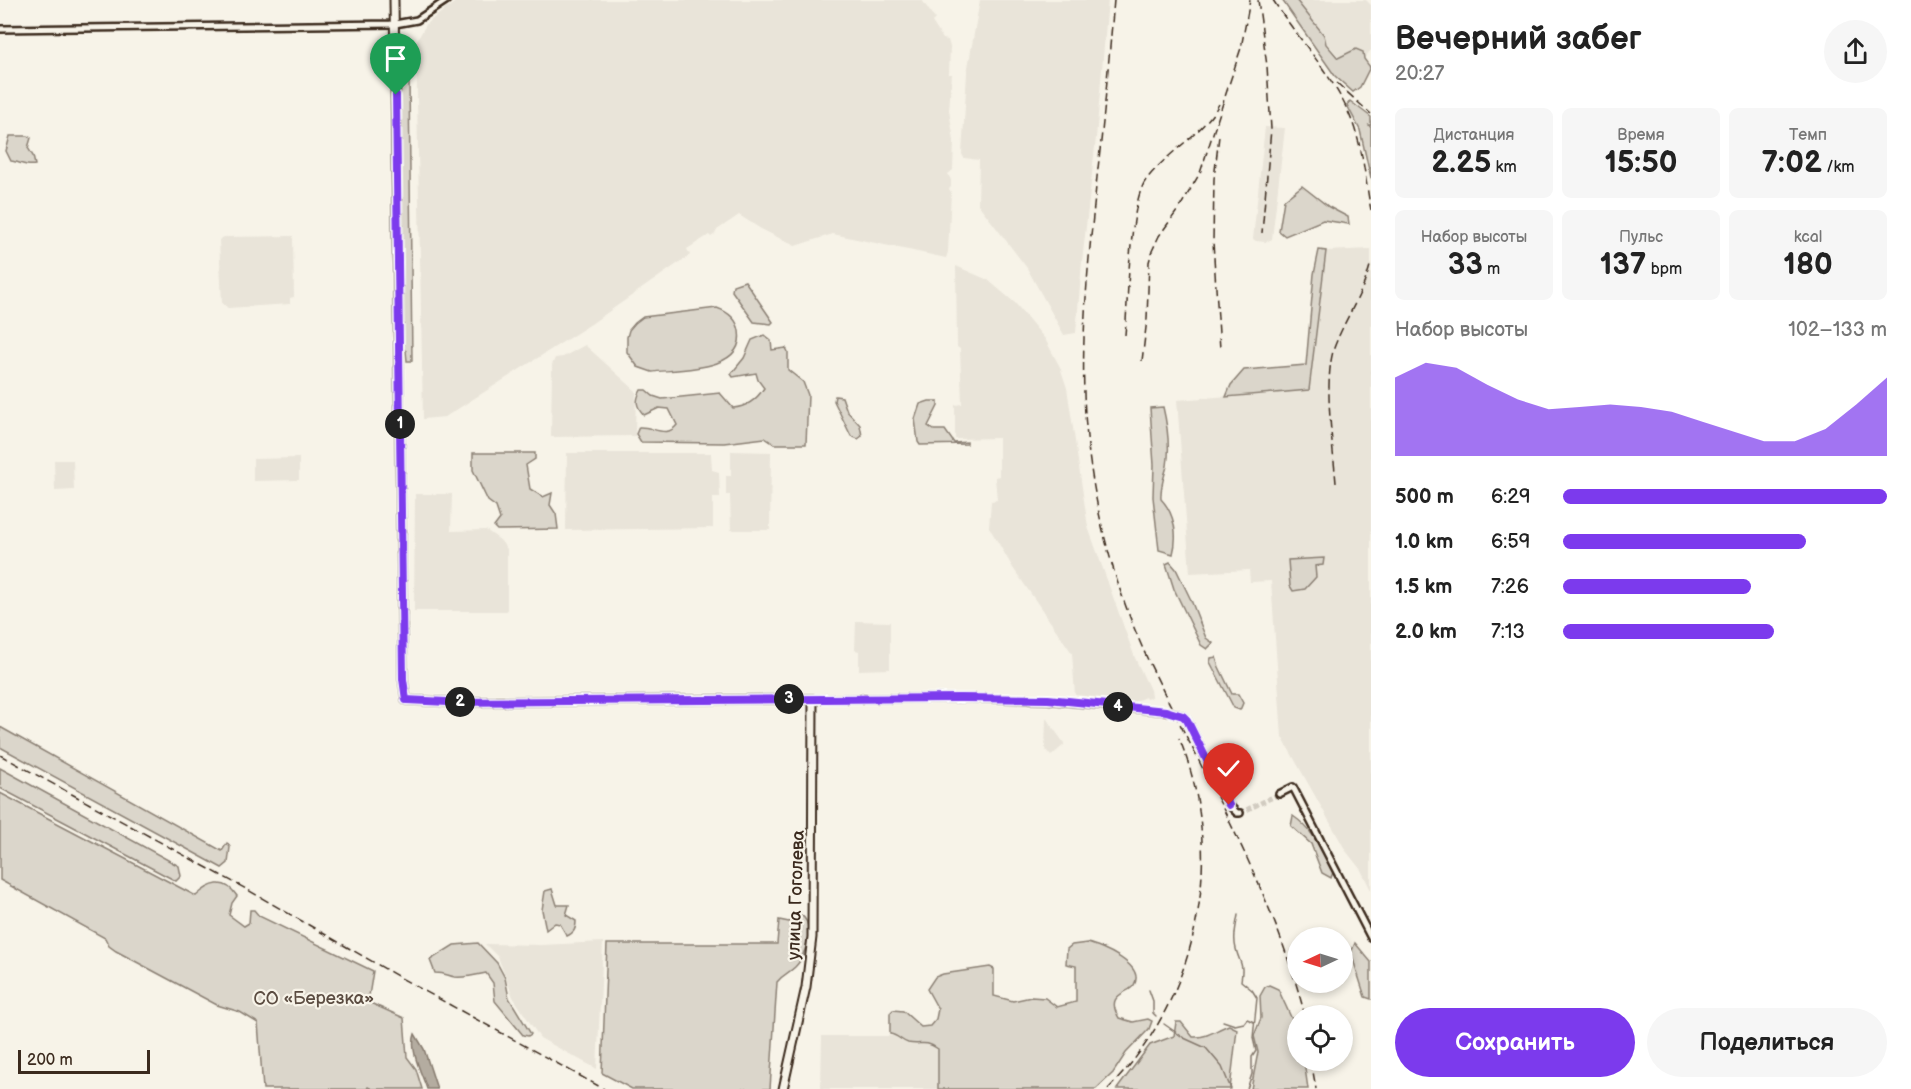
<!DOCTYPE html>
<html lang="ru">
<head>
<meta charset="utf-8">
<style>
	:root { --surface:#fff; --page:#f6f6f6; --text:#222; --muted:#767676; --accent:#7c3aed }
	body { margin:0; font-family:"Balsamiq Sans",sans-serif; background:var(--page); color:var(--text); height:100vh; display:flex; flex-direction:column; font-size:22px; white-space:nowrap }
	* { box-sizing:border-box; margin:0 }
	p { font-size:20px; color:var(--muted) }
	.icon { flex:none; width:33px; height:33px; fill:none; stroke:currentColor; stroke-width:2; stroke-linecap:round; stroke-linejoin:round }
	.map { position:relative; flex:1; overflow:hidden }
	.details { display:flex; flex-direction:column; background:var(--surface); width:540px }
	.details>* { flex:none }
	.needle { width:39px; rotate:266deg }
	.buttons { position:absolute; left:1287px; top:927px; display:grid; gap:12px }
	.buttons a { display:grid; place-items:center; width:66px; height:66px; border-radius:50%; background:var(--surface); box-shadow:0 3px 9px #0003; font-size:30px }
	.scale { position:absolute; left:18px; bottom:15px; width:132px; box-sizing:border-box; padding-left:6px; border:3px solid #3b2a1e; border-top:0; font-size:16px; line-height:21px; white-space:nowrap; color:#3b2a1e; -webkit-text-stroke:4px #f7f3e8; paint-order:stroke }
	.pin { position:absolute; display:grid; place-items:center; width:51px; height:51px; color:#fff; margin:-62px -26px; border-radius:50% 50% 50% 0; rotate:-45deg; box-shadow:0 0 6px #0007 }
	.pin .icon { rotate:45deg }
	.km { position:absolute; width:30px; height:30px; margin:-15px; border-radius:50%; background:#222; color:#fff; font-size:16px; line-height:30px; text-align:center }
	.round { display:grid; place-items:center; flex:none; width:63px; height:63px; border-radius:32px; background:var(--page) }
	.overview { display:flex; align-items:center; justify-content:space-between; height:102px; padding:0 24px }
	h1 { font-size:33px; font-weight:600; line-height:45px }
	.figures { display:grid; grid-template-columns:repeat(3,1fr); gap:9px; height:102px; padding:6px 24px }
	.figures div { display:grid; align-content:center; border-radius:9px; background:var(--page); text-align:center }
	.figures b { font-size:30px; font-weight:600 }
	.figures small { font-size:16px; font-weight:400 }
	.figures p { font-size:16px }
	.chart { height:168px; padding:12px 24px }
	.chart p { display:flex; justify-content:space-between }
	.chart svg { width:100%; height:108px; margin-top:6px; fill:var(--accent); opacity:.7 }
	.primary-button { display:flex; gap:12px; margin-top:auto; padding:12px 24px }
	.primary-button a { flex:1; height:69px; border-radius:36px; background:var(--accent); color:#fff; font-size:24px; font-weight:600; line-height:69px; text-align:center }
	.primary-button a+a { background:var(--page); color:var(--text) }
	ul { padding:0 24px; list-style:none; font-size:20px }
	li { display:grid; grid-template-columns:96px 72px 1fr; align-items:center; height:45px }
	li i { height:15px; border-radius:8px; background:var(--accent) }
	main { display:flex; flex:1; min-height:0 }
	.map>svg:first-child { display:block }
	.built { fill:#e9e4d9 }
	.green { fill:#dbd6cb; stroke:#8b8074; stroke-width:1.5 }
	.water { fill:#b4aca0; stroke:#84786c; stroke-width:1.5 }
	.lines { fill:none; stroke-linecap:round; stroke-linejoin:round }
	.stream { stroke:#84786c; stroke-width:1.5 }
	.minor-tunnel { stroke:#d1cbc0; stroke-width:5; stroke-dasharray:5 2.5; stroke-linecap:butt }
	.minor-casing { stroke:#3b2a1e; stroke-width:10 }
	.major-casing { stroke:#3b2a1e; stroke-width:11 }
	.minor { stroke:#f7f3e8; stroke-width:5 }
	.major { stroke:#f7f3e8; stroke-width:7 }
	.rail { stroke:#3b2a1e; stroke-width:1.5; stroke-dasharray:9 4.5; stroke-linecap:butt }
	.route-casing { stroke:#fff; stroke-width:12 }
	.route { stroke:#7c3aed; stroke-width:8 }
	.labels { text-anchor:middle; dominant-baseline:central; stroke-width:4.5; stroke-linejoin:round; paint-order:stroke }
	.street-label { font-size:18px; fill:#3b2a1e; stroke:#f7f3e8 }
	.park-label { font-size:18px; fill:#5b4c41; stroke:#f7f3e8 }
</style>
</head>
<body>
<main>
<div class="map">
<svg width="1371" height="1089" viewBox="0 0 1371 1089">
	<rect width="100%" height="100%" fill="#f7f3e8"/>
	<filter id="ink" filterUnits="userSpaceOnUse"><feTurbulence type="fractalNoise" baseFrequency=".0167" numOctaves="2"/><feDisplacementMap in="SourceGraphic" scale="12" xChannelSelector="R" yChannelSelector="G"/><feConvolveMatrix kernelMatrix="1 2 1 2 8 2 1 2 1" color-interpolation-filters="sRGB"/></filter>
	<g filter="url(#ink)">
		<!-- built -->
		<g class="built">
			<path d="M 458,0 L 922,0 L 935,19 L 932,22 L 943,39 L 948,40 L 950,47 L 949,74 L 952,74 L 949,110 L 954,141 L 953,170 L 948,174 L 951,180 L 951,187 L 949,189 L 951,192 L 948,252 L 946,258 L 833,234 L 795,246 L 761,229 L 739,215 L 717,230 L 715,234 L 711,237 L 709,235 L 687,249 L 690,255 L 591,324 L 445,417 L 423,419 L 416,42 L 427,23 Z"/>
			<path d="M 980,0 L 1108,0 L 1096,138 L 1082,262 L 1076,333 L 1064,335 L 1027,268 L 978,204 L 979,160 L 964,158 L 962,154 L 967,73 Z"/>
			<path d="M 1291,0 L 1366,0 L 1371,5 L 1371,50 L 1352,73 Z"/>
			<path d="M 1265,127 L 1285,128 L 1272,239 L 1266,242 L 1256,241 L 1253,239 Z"/>
			<path d="M 293,236 L 294,297 L 290,298 L 290,304 L 228,308 L 222,303 L 219,240 L 224,237 Z"/>
			<path d="M 1371,249 L 1371,890 L 1361,870 L 1346,851 L 1282,737 L 1271,581 L 1250,582 L 1249,570 L 1190,573 L 1177,400 L 1309,390 L 1326,251 Z"/>
			<path d="M 956,266 L 988,280 L 1015,303 L 1045,339 L 1060,367 L 1067,388 L 1088,527 L 1135,658 L 1150,690 L 1151,697 L 1149,698 L 1146,699 L 1145,697 L 1134,702 L 1075,695 L 1072,653 L 1013,568 L 989,527 L 991,501 L 997,500 L 995,477 L 999,476 L 999,438 L 955,439 L 955,405 L 962,404 L 960,349 L 957,347 Z"/>
			<path d="M 585,345 L 636,391 L 635,436 L 551,437 L 552,365 L 555,358 L 563,357 Z"/>
			<path d="M 731,451 L 771,452 L 770,530 L 731,530 L 730,495 L 726,495 L 726,476 L 731,476 Z"/>
			<path d="M 567,453 L 711,453 L 712,470 L 719,472 L 720,498 L 713,498 L 713,528 L 566,530 Z"/>
			<path d="M 299,458 L 299,480 L 253,481 L 253,459 Z"/>
			<path d="M 54,460 L 73,460 L 74,490 L 55,491 Z"/>
			<path d="M 415,494 L 452,494 L 451,531 L 486,530 L 500,540 L 507,549 L 507,611 L 414,611 Z"/>
			<path d="M 856,621 L 890,622 L 890,669 L 859,670 L 859,651 L 855,650 Z"/>
			<path d="M 1046,718 L 1064,743 L 1064,745 L 1051,756 L 1045,749 Z"/>
			<path d="M 603,942 L 597,1069 L 540,1038 L 513,997 L 498,957 L 485,944 L 542,945 Z"/>
			<path d="M 822,1036 L 941,1036 L 938,1089 L 821,1089 Z"/>
		</g>
		<!-- green -->
		<g class="green">
			<path d="M 1282,0 L 1296,0 L 1324,35 L 1326,44 L 1338,58 L 1356,49 L 1363,52 L 1364,59 L 1370,67 L 1360,87 L 1353,92 L 1335,76 Z"/>
			<path d="M 409,80 L 412,361 L 407,361 L 406,351 L 402,348 L 400,99 L 401,83 Z"/>
			<path d="M 1350,101 L 1371,117 L 1371,125 L 1369,125 L 1371,128 L 1371,179 L 1360,130 L 1347,105 Z"/>
			<path d="M 10,136 L 27,136 L 31,138 L 28,148 L 33,156 L 35,165 C 28,167 19,162 11,161 L 6,151 Z"/>
			<path d="M 1302,186 L 1329,207 L 1348,217 L 1349,224 L 1323,220 L 1285,236 L 1279,231 L 1284,200 Z"/>
			<path d="M 1319,250 L 1326,251 L 1309,390 L 1226,397 L 1231,385 L 1244,370 L 1306,365 L 1314,274 Z"/>
			<path d="M 745,281 L 773,322 L 771,324 L 754,322 L 732,291 L 733,285 Z"/>
			<path d="M 717,308 C 728,312 737,319 739,331 C 746,372 678,369 652,372 L 638,367 L 627,352 L 627,337 L 629,330 L 635,323 L 643,317 Z"/>
			<path d="M 764,335 L 771,341 L 772,350 L 786,348 L 788,352 L 788,370 L 803,382 L 808,395 L 806,444 L 774,444 L 765,438 L 724,443 L 641,442 L 636,434 L 639,427 C 653,426 666,439 677,425 L 669,409 L 659,408 L 644,415 C 636,406 635,401 641,390 L 646,390 L 653,396 L 662,399 L 720,393 L 733,408 C 746,407 757,399 764,388 L 758,380 L 756,373 L 733,377 L 731,374 L 744,358 L 752,340 Z"/>
			<path d="M 835,396 L 842,397 L 847,411 L 860,425 L 862,436 L 858,439 L 851,436 L 834,401 Z"/>
			<path d="M 929,401 L 938,401 L 938,406 L 928,426 L 934,430 L 945,430 L 954,443 L 967,442 L 967,444 L 920,445 L 918,442 L 915,419 L 920,404 Z"/>
			<path d="M 1163,407 C 1167,424 1170,448 1167,466 C 1164,478 1160,486 1161,499 C 1175,514 1178,535 1173,554 L 1159,550 L 1153,497 L 1154,465 L 1150,408 Z"/>
			<path d="M 473,453 L 535,453 L 535,459 L 526,465 L 530,489 L 543,497 L 552,493 L 550,505 L 556,514 L 558,529 L 497,530 L 494,527 L 500,519 L 496,507 L 488,501 L 473,470 Z"/>
			<path d="M 1324,558 L 1323,565 L 1315,566 L 1316,577 L 1305,589 L 1293,591 L 1290,586 L 1288,560 Z"/>
			<path d="M 1170,562 L 1176,569 L 1191,600 L 1206,638 L 1213,643 L 1207,649 L 1201,645 L 1174,589 L 1166,564 Z"/>
			<path d="M 1216,657 L 1219,667 L 1232,694 L 1238,694 L 1243,703 L 1240,710 L 1234,708 L 1210,662 L 1211,658 Z"/>
			<path d="M 0,727 L 222,851 L 227,843 L 230,847 L 228,863 L 222,868 L 0,747 Z"/>
			<path d="M 0,768 L 179,866 L 181,876 L 176,881 L 0,788 Z"/>
			<path d="M 0,793 L 196,896 C 210,883 225,877 237,896 L 232,903 L 229,915 L 244,926 L 249,923 L 250,910 L 254,910 L 259,916 L 373,971 L 368,1002 L 404,1018 L 407,1057 L 416,1069 L 422,1089 L 372,1089 L 368,1087 L 367,1089 L 263,1089 L 258,1023 L 240,1012 L 217,1005 L 116,951 L 109,946 L 105,938 L 0,880 Z"/>
			<path d="M 1293,816 C 1314,830 1322,851 1333,872 L 1331,878 L 1322,873 L 1311,844 L 1291,826 Z"/>
			<path d="M 552,889 L 557,905 L 569,905 L 566,915 L 576,921 C 576,929 574,933 567,936 L 560,924 L 555,923 L 546,930 L 542,910 L 545,891 Z"/>
			<path d="M 801,915 C 815,924 806,957 795,967 C 789,973 783,974 777,982 L 770,1089 L 632,1089 L 602,1073 L 607,944 L 777,944 L 779,920 L 789,922 Z"/>
			<path d="M 478,943 L 497,963 L 505,978 L 509,998 L 531,1034 L 528,1036 L 523,1035 L 495,1001 L 493,983 L 486,973 C 477,975 465,978 455,977 C 448,976 446,973 435,973 L 430,960 L 454,945 Z"/>
			<path d="M 1087,943 C 1101,946 1146,965 1134,985 C 1129,994 1104,993 1119,1018 L 1133,1022 L 1148,1019 L 1152,1021 L 1149,1029 L 1126,1053 L 1113,1073 L 1096,1089 L 938,1089 L 938,1049 C 923,1039 922,1046 908,1043 C 901,1041 898,1035 890,1034 L 890,1013 L 893,1010 L 903,1011 L 921,1027 L 930,1026 L 936,1019 L 938,1009 L 927,989 L 935,977 L 943,974 L 990,967 L 994,969 L 994,996 L 1013,1001 L 1031,997 L 1045,998 L 1057,1007 L 1076,1002 L 1076,966 L 1066,964 L 1067,949 L 1072,945 Z"/>
			<path d="M 1355,943 L 1371,962 L 1371,999 L 1365,997 L 1351,953 Z"/>
			<path d="M 1269,985 L 1278,989 L 1296,1028 L 1298,1060 L 1304,1061 L 1308,1089 L 1251,1089 L 1258,1052 L 1254,1036 L 1261,1018 L 1260,996 L 1265,987 Z"/>
			<path d="M 1176,1022 L 1181,1022 L 1193,1037 C 1207,1038 1215,1030 1229,1025 L 1237,1029 L 1230,1089 L 1117,1089 L 1150,1045 L 1174,1036 Z"/>
		</g>
		<!-- water -->
		<path class="water" d="M 415,1034 L 424,1049 L 437,1089 L 427,1089 C 422,1074 409,1050 415,1034 Z"/>
		<g class="lines">
			<!-- stream -->
			<g class="stream">
				<path d="M 1238,915 C 1236,926 1233,938 1236,949 C 1240,965 1244,962 1241,981 L 1252,990 L 1257,998 L 1253,1038 L 1256,1051 L 1252,1057 L 1252,1074 L 1247,1089"/>
				<path d="M 1149,990 L 1153,1001 L 1153,1013 L 1156,1016"/>
				<path d="M 1223,1021 L 1235,1025 L 1244,1023 L 1247,1019 L 1254,1022"/>
				<path d="M 1164,1024 L 1184,1038 L 1206,1048 L 1222,1067 L 1231,1089"/>
			</g>
			<!-- minor-tunnel -->
			<path class="minor-tunnel" d="M 1240,813 L 1279,794"/>
			<defs>
				<g id="minor">
					<path d="M 0,29 L 395,24 L 417,20 L 447,0"/>
					<path d="M 813,699 L 960,698 L 1048,700 L 1171,712 L 1183,716 L 1187,720 L 1229,805 L 1237,813 L 1240,813"/>
					<path d="M 1279,794 L 1293,787 L 1371,938"/>
				</g>
				<path id="major" d="M 394,0 L 403,679 L 406,700 L 447,702 L 813,699 L 812,937 L 806,987 L 783,1089"/>
			</defs>
			<!-- minor casing -->
			<use href="#minor" class="minor-casing"/>
			<!-- major casing -->
			<use href="#major" class="major-casing"/>
			<!-- minor -->
			<use href="#minor" class="minor"/>
			<!-- major -->
			<use href="#major" class="major"/>
			<!-- rail -->
			<g class="rail">
				<path d="M 1114,0 C 1109,59 1104,118 1097,177 C 1089,255 1080,335 1085,414 C 1091,499 1112,582 1148,660 C 1204,776 1273,889 1305,1016"/>
				<path d="M 1258,0 L 1267,66 L 1271,129 L 1262,233"/>
				<path d="M 1273,0 C 1301,44 1341,82 1356,133 C 1364,157 1366,185 1371,210"/>
				<path d="M 1337,83 L 1371,114"/>
				<path d="M 1219,136 L 1214,179 L 1213,242 L 1220,349"/>
				<path d="M 1125,335 C 1128,303 1129,202 1146,180 C 1167,152 1202,135 1219,104"/>
				<path d="M 1142,361 L 1147,319 L 1149,262 L 1152,251 L 1159,236 L 1180,207 L 1200,173 L 1241,48 L 1250,0"/>
				<path d="M 1336,483 C 1333,445 1323,383 1334,348 C 1345,318 1363,295 1371,262"/>
				<path d="M 0,755 L 248,890 L 399,977 L 604,1089"/>
				<path d="M 1311,1060 L 1316,1089"/>
				<path d="M 1108,1089 C 1198,1000 1228,855 1179,738"/>
			</g>
		</g>
	</g>
	<g class="lines" filter="url(#ink)">
		<defs>
			<path id="route" d="M 396,95 L 403,679 L 406,700 L 447,702 L 960,698 L 1048,699 L 1166,711 L 1183,716 L 1187,720 L 1229,805"/>
		</defs>
		<!-- route casing -->
		<use href="#route" class="route-casing"/>
		<!-- route -->
		<use href="#route" class="route"/>
	</g>
	<g class="labels">
		<!-- street labels -->
		<g class="street-label">
			<text transform="translate(796 895) rotate(-88)">улица Гоголева</text>
		</g>
		<!-- park labels -->
		<g class="park-label">
			<text x="314" y="998">СО «Березка»</text>
		</g>
	</g>
</svg>
<div class="buttons">
<a><svg class="needle" viewBox="-14 -14 28 28"><path d="M0-13l5 13h-10z" fill="#e53935"/><path d="M0 13l5-13h-10z" fill="#767676"/></svg></a>
<a><svg class="icon" aria-label="locate" viewBox="0 0 24 24"><circle cx="12" cy="12" r="6"/><path d="M12 2v4M12 18v4M2 12h4M18 12h4"/></svg></a>
</div>
<div class="scale">200 m</div>
<div class="pin" style="left:396px;top:95px;background:#1e9e55"><svg class="icon" aria-label="arrive" viewBox="0 0 24 24"><path d="M6 21V4h12l-3 4 3 4H6"/></svg></div>
<div class="pin" style="left:1229px;top:805px;background:#d93025"><svg class="icon" aria-label="check" viewBox="0 0 24 24"><path d="M5 12l5 5 9-10"/></svg></div>
<b class="km" style="left:400px;top:424px">1</b>
<b class="km" style="left:460px;top:702px">2</b>
<b class="km" style="left:789px;top:699px">3</b>
<b class="km" style="left:1118px;top:707px">4</b>
</div>
<section class="details">
<div class="overview"><div><h1>Вечерний забег</h1><p>20:27</p></div><a class="round"><svg class="icon" aria-label="share" viewBox="0 0 24 24"><path d="M12 15V3M7 8l5-5 5 5M5 13v7h14v-7"/></svg></a></div>
<div class="figures">
<div><p>Дистанция</p><b>2.25<small> km</small></b></div>
<div><p>Время</p><b>15:50</b></div>
<div><p>Темп</p><b>7:02<small> /km</small></b></div>
</div>
<div class="figures">
<div><p>Набор высоты</p><b>33<small> m</small></b></div>
<div><p>Пульс</p><b>137<small> bpm</small></b></div>
<div><p>kcal</p><b>180</b></div>
</div>
<div class="chart"><p><span>Набор высоты</span>102–133 m</p>
<svg viewBox="0 0 160 44" preserveAspectRatio="none"><path d="M0 44V12L10 6L20 8L30 15L40 21L50 25L60 24L70 23L80 24L90 26L100 30L110 34L120 38L130 38L140 33L150 23L160 12V44z"/></svg>
</div>
<ul>
<li><b>500 m</b>6:29<i style="width:100%"></i></li>
<li><b>1.0 km</b>6:59<i style="width:75%"></i></li>
<li><b>1.5 km</b>7:26<i style="width:58%"></i></li>
<li><b>2.0 km</b>7:13<i style="width:65%"></i></li>
</ul>
<div class="primary-button"><a>Сохранить</a><a>Поделиться</a></div>
</section>
</main>
</body>
</html>
